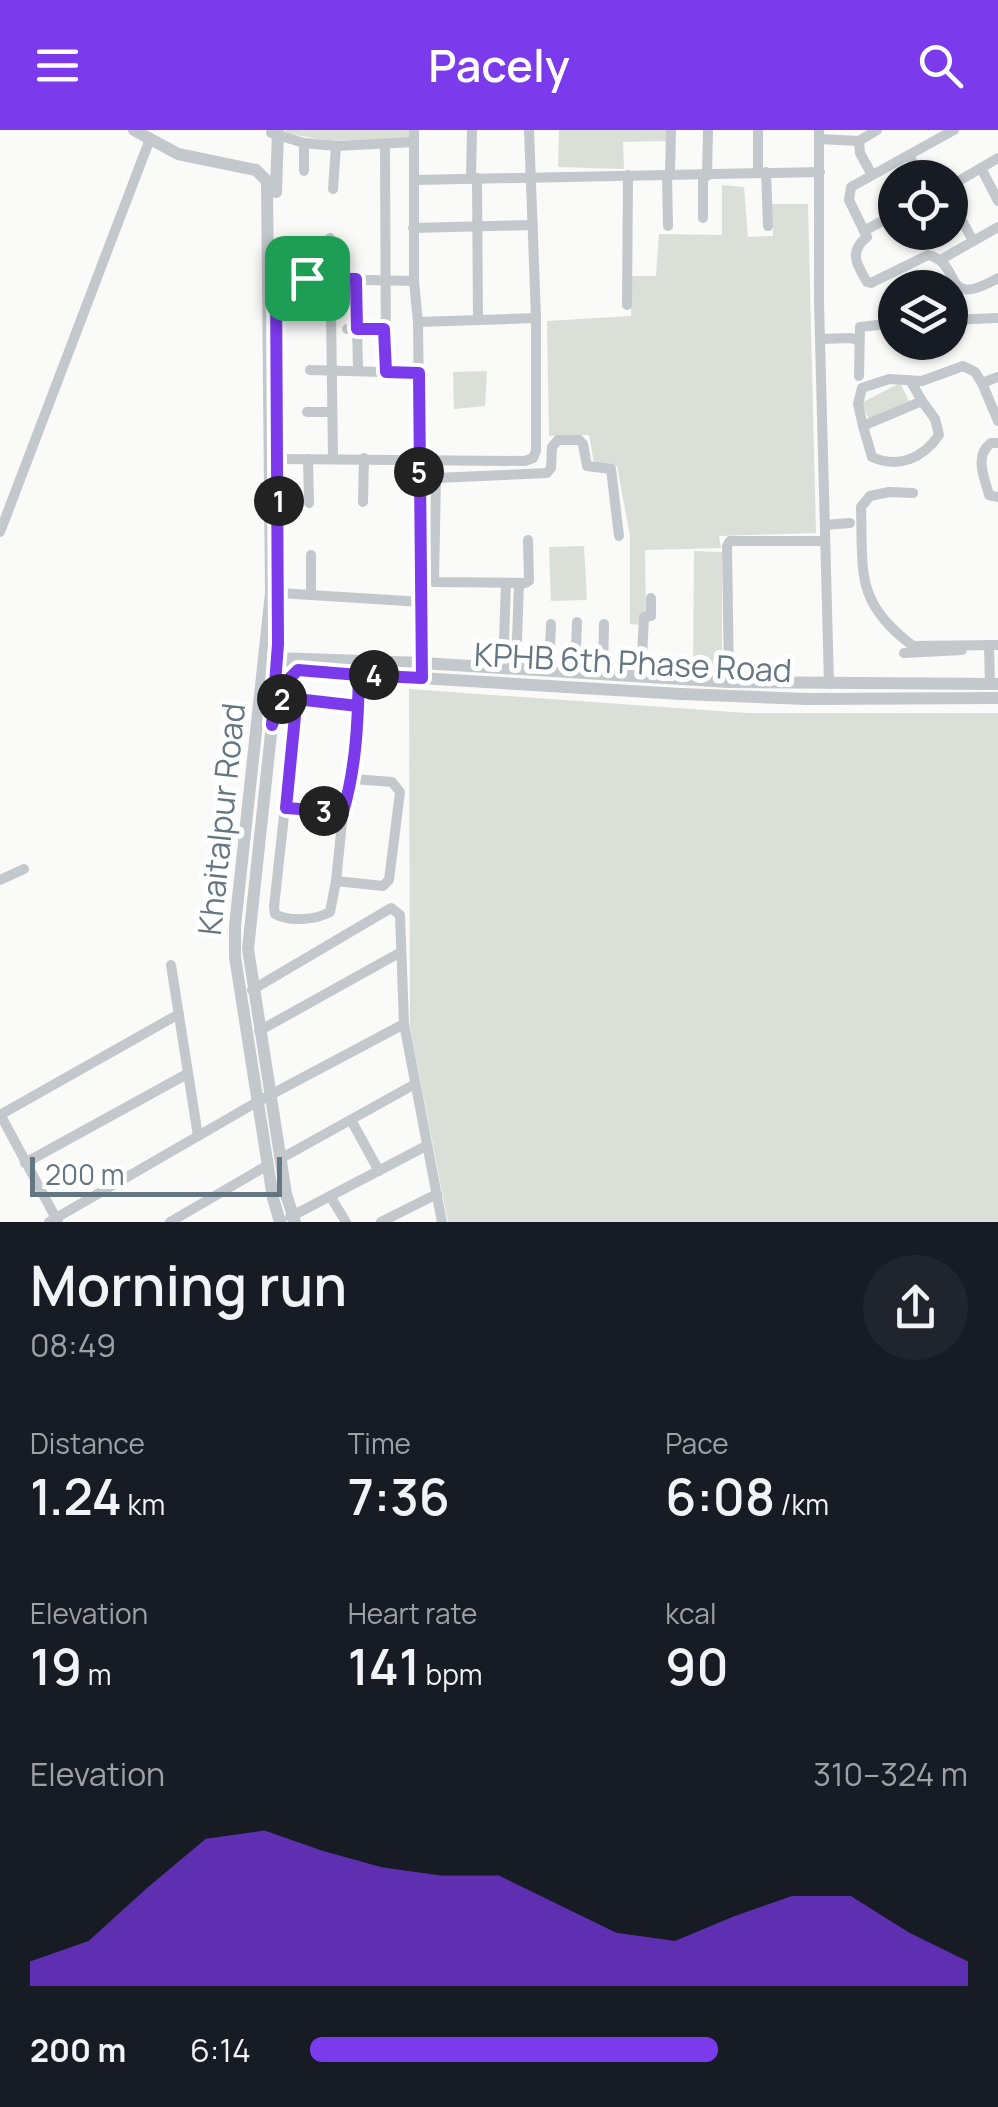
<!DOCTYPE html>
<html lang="en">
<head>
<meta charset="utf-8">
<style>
	:root { --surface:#171b24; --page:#20242c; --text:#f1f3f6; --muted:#9ea1a6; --accent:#7c3aed }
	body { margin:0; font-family:Manrope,sans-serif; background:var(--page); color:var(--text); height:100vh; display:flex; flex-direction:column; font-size:38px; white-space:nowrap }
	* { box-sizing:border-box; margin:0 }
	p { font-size:32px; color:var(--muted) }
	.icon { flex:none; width:55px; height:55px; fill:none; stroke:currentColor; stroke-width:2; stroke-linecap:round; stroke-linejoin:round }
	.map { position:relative; height:1092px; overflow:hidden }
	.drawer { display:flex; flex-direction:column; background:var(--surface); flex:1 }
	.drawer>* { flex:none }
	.buttons { position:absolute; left:878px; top:30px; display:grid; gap:20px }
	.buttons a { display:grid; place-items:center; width:90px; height:90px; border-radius:50%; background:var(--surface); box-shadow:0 2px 8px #0004; font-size:50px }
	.scale { position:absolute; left:30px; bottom:25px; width:252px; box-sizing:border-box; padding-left:10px; border:5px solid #657683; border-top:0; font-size:28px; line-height:35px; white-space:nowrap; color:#657683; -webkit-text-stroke:8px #fff; paint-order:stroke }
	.pin { position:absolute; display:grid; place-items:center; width:85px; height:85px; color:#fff; margin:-42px; border-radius:20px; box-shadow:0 5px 15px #0006 }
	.km { position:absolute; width:50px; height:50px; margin:-25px; border-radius:50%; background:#222; color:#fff; font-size:28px; line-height:50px; text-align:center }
	.round { display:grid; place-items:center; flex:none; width:105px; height:105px; border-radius:52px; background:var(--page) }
	.summary { display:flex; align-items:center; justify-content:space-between; height:170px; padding:0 30px }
	h1 { font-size:55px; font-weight:600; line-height:75px }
	.stats { display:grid; grid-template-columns:repeat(3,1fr); gap:15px; height:170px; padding:10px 30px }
	.stats div { display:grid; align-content:center }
	.stats b { font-size:50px; font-weight:600 }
	.stats small { font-size:28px; font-weight:400 }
	.stats p { font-size:28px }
	.chart { height:280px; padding:20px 30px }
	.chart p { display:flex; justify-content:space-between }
	.chart svg { width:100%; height:180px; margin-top:10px; fill:var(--accent); opacity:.7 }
	ul { padding:0 30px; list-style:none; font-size:32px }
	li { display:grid; grid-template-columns:160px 120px 1fr; align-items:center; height:75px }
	li i { height:25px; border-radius:12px; background:var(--accent) }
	header { display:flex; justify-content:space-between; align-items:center; height:130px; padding:0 30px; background:var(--accent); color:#fff; font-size:45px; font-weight:600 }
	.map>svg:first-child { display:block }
	.green { fill:#dadfd7 }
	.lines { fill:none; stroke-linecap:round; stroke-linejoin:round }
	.minor { stroke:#c3c8cc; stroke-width:10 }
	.tertiary { stroke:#c3c8cc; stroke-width:12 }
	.route-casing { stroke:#fff; stroke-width:20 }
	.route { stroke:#7c3aed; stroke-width:12 }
	.labels { text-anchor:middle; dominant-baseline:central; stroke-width:10; stroke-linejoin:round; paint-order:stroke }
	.street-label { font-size:32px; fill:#657683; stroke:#fff }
</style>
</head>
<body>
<header><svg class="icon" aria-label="menu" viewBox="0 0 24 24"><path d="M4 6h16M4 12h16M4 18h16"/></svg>Pacely<svg class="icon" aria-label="search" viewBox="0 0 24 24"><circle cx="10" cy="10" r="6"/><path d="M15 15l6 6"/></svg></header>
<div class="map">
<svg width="998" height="1092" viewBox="0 0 998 1092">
	<rect width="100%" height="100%" fill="#fafaf8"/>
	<!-- green -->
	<g class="green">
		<path d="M 285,0 L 411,0 L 411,8 L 329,11 L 285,3 Z"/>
		<path d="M 559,0 L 667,0 L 667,11 L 623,12 L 624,39 L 558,37 Z"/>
		<path d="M 722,55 L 744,57 L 748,107 L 773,106 L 772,74 L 808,74 L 816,403 L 719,406 L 721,418 L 645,420 L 646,483 L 640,484 L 640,495 L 630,494 L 630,406 L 617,336 L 594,333 L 589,305 L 549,306 L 547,191 L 631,186 L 632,146 L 656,146 L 659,104 L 722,105 Z"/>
		<path d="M 487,241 L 485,276 L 454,279 L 453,242 Z"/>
		<path d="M 900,253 L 909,271 L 870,291 L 861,273 Z"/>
		<path d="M 584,416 L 587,470 L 551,471 L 549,417 Z"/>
		<path d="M 694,421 L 722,422 L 722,542 L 693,542 Z"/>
		<path d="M 409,559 L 747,583 L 998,583 L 998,1092 L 448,1092 L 410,898 Z"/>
	</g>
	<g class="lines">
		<!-- minor -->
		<g class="minor">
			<path d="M 414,0 L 414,151 L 418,192 L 422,548"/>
			<path d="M 758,0 L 758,43"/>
			<path d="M 819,0 L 819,172 L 829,554"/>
			<path d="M 954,0 L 851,57 L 849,70 L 867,107 C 848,122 857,135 867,152 L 871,153 L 928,125 C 964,133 940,181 998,148"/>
			<path d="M 271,3 L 304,13 L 336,16 L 414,12"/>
			<path d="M 819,9 L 859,11"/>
			<path d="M 385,14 L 386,242"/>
			<path d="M 909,25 L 920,48"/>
			<path d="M 981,38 L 998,71"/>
			<path d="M 304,41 L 304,13"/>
			<path d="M 766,42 L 768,96"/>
			<path d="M 667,45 L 668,96"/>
			<path d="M 670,45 L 671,0"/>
			<path d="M 872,45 L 860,23 L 859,11 L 877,0"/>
			<path d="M 703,46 L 703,88"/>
			<path d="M 707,46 L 708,0"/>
			<path d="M 471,48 L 472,0"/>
			<path d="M 477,48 L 478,190"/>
			<path d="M 415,50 L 820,42"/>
			<path d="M 950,56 L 998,28"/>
			<path d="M 333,59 L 336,16"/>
			<path d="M 950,68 L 973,111"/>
			<path d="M 413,98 L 533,95"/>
			<path d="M 864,101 L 895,84"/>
			<path d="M 330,108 L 333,328"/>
			<path d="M 940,130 L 998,97"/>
			<path d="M 277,148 L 414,151"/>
			<path d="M 307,148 L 307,127"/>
			<path d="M 356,149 L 358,240"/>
			<path d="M 627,175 L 628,45"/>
			<path d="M 950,190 L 998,188"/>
			<path d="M 418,192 L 536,188"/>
			<path d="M 347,199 L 383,199"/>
			<path d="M 821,209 L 851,208 L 859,211"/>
			<path d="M 310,240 L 419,243"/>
			<path d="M 859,246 L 860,197 L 895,193"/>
			<path d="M 910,250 L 922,271 L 863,296 L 858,274 L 862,258 L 889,249 L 922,251 L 963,236 L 975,242 L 982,253 L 998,247"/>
			<path d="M 982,253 L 998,291"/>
			<path d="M 307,282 L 331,282"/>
			<path d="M 863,296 L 872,327 C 899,339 923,328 939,305 L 935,289 L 922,271"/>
			<path d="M 998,313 L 991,313 C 974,326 984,346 989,365 L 998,367"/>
			<path d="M 279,329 L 525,331 L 533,328 L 536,321 L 536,188 L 529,0"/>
			<path d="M 308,329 L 309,373"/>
			<path d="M 913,363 L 889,362 L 870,366 L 861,377 C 863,443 855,473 913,516 L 998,515"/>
			<path d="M 363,372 L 364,328"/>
			<path d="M 825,395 L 850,393"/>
			<path d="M 0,402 L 150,9"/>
			<path d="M 528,410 L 529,451 L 525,453 L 434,452 L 436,348 L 547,343 L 551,338 L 552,317 L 558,310 L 579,310 L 583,314 L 587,336 L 611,339 L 619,406"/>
			<path d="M 311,425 L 311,465"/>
			<path d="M 279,463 L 422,472"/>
			<path d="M 989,515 L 990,554"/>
			<path d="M 904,523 L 962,520"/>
			<path d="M 503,538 L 506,453"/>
			<path d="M 516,538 L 519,453"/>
			<path d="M 549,541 L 551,494"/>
			<path d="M 575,542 L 577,492"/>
			<path d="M 603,544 L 604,494"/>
			<path d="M 641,547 L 644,487 L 651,486 L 651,468"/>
			<path d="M 729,552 L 727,416 L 730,411 L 825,411"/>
			<path d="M 358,577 L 305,570 L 298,571 L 296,576 L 274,777 L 275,784 C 289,792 316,790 330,782 L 336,751 L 343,683 L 353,649 L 359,545"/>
			<path d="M 286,678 L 343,683"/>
			<path d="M 0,750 L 24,739"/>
			<path d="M 336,751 L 383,756 L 389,750 L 400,662 L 392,652 L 353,649"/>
			<path d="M 171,835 L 198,1006"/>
			<path d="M 252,860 L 391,778 L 400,785 L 404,894 L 442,1092"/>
			<path d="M 259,901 L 401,822"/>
			<path d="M 0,984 L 58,1092"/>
			<path d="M 0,985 L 179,884"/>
			<path d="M 351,990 L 379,1041"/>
			<path d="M 280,1029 L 415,954"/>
			<path d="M 25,1033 L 187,944"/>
			<path d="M 330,1066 L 346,1092"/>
			<path d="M 290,1087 L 426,1016"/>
			<path d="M 49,1092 L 257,972 L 404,894"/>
			<path d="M 170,1092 L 268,1035"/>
			<path d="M 381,1092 L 437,1064"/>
		</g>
		<!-- tertiary -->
		<g class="tertiary">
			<path d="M 134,0 L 178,24 L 256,40 L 267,51 L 271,463 L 235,796 L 235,827 L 273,1068 L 280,1092"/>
			<path d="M 276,62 L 278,0"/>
			<path d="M 279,462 L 276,557 L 248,819 L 286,1064 L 295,1092"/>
			<path d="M 274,528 L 422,533 L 729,552 L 998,554"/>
			<path d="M 272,539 L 681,564 L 807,569 L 998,568"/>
			<path d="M 280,578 L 289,549 L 298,540"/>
		</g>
	</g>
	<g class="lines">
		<defs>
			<path id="route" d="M 307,148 L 276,148 L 278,514 L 272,595 L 289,549 L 298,540 L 359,545 C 358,592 356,638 343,682 L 286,678 L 296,576 L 298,571 L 305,570 L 358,576 L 359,545 L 422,548 L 419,243 L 386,242 L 384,199 L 357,199 L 356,149 L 307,148"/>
		</defs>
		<!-- route casing -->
		<use href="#route" class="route-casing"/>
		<!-- route -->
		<use href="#route" class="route"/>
	</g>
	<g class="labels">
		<!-- street labels -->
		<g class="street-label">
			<text transform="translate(633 532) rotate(3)">KPHB 6th Phase Road</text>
			<text transform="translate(221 689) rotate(-84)">Khaitalpur Road</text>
		</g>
	</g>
</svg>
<div class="buttons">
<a><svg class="icon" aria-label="locate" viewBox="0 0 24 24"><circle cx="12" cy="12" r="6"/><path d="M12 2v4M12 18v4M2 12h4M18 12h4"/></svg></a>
<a><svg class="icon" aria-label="layers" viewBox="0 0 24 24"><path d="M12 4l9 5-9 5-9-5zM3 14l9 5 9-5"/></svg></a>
</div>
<div class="scale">200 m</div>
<div class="pin" style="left:307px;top:148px;background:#1e9e55"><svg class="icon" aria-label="arrive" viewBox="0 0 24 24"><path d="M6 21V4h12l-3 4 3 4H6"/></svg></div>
<b class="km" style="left:279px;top:371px">1</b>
<b class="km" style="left:282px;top:569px">2</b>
<b class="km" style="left:324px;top:681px">3</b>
<b class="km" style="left:374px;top:545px">4</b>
<b class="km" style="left:419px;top:342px">5</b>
</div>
<section class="drawer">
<div class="summary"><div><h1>Morning run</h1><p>08:49</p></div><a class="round"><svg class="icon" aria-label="share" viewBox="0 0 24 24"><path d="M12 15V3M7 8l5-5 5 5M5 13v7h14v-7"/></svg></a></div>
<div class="stats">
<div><p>Distance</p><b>1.24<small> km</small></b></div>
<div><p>Time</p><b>7:36</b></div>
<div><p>Pace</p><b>6:08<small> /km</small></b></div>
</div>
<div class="stats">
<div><p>Elevation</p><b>19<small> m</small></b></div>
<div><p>Heart rate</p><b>141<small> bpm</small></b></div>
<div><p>kcal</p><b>90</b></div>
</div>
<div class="chart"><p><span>Elevation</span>310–324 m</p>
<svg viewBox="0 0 160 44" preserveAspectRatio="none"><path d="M0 44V38L10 33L20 20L30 8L40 6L50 11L60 15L70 17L80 17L90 24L100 31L110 33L120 27L130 22L140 22L150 31L160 38V44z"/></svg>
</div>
<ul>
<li><b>200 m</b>6:14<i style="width:62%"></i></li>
</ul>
</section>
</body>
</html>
